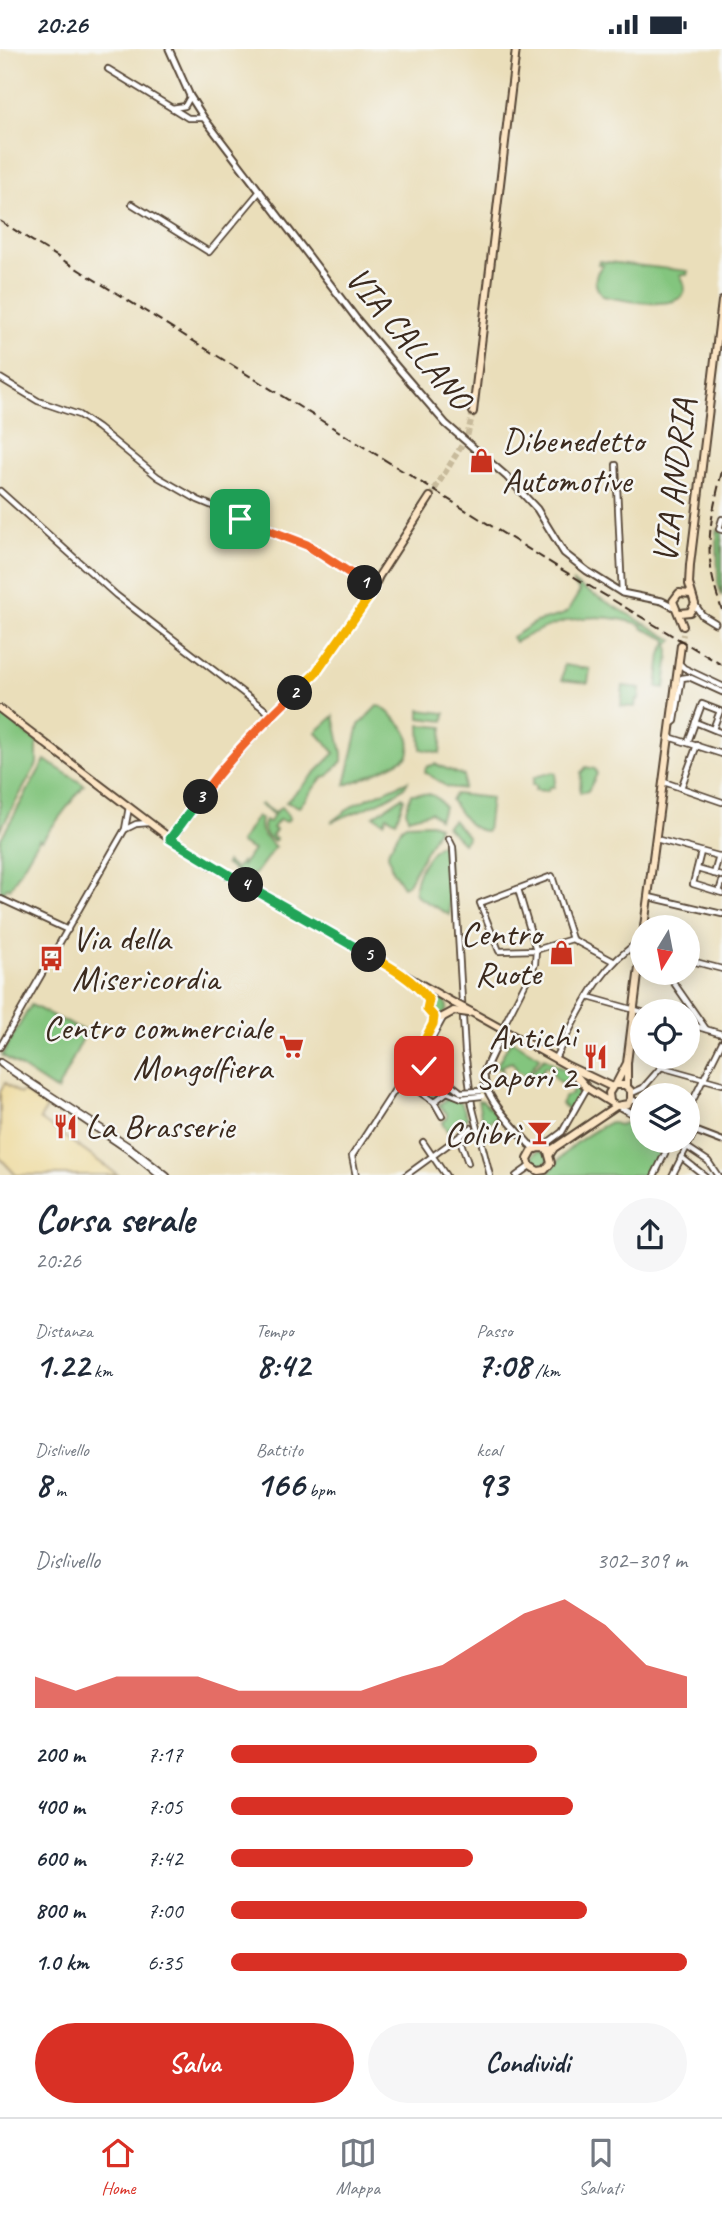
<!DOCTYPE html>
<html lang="it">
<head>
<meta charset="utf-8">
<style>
	:root { --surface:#fff; --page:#f6f6f7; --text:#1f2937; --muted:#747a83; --line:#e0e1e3; --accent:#d93025 }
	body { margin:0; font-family:Caveat,sans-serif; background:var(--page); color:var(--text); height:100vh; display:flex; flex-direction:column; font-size:26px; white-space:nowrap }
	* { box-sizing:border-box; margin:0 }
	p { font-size:23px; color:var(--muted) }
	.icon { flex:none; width:38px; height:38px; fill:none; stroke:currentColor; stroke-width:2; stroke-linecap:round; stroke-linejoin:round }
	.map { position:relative; height:1126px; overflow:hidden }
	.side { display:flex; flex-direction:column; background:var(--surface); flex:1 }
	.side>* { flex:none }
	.needle { width:46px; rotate:190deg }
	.tools { position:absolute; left:630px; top:866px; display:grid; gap:14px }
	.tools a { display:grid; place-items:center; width:70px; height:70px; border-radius:50%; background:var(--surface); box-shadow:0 4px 18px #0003; font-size:35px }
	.pin { position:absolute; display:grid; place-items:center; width:60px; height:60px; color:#fff; margin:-30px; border-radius:14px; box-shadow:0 4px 10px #0006 }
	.km { position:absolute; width:35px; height:35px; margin:-18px; border-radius:50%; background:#222; color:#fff; font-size:19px; line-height:35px; text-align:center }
	.round { display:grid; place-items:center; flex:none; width:74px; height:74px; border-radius:37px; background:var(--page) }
	.headline { display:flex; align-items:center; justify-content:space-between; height:119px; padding:0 35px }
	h1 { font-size:38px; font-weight:800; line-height:52px }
	.metrics { display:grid; grid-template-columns:repeat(3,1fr); gap:10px; height:119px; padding:7px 35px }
	.metrics div { display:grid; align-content:center }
	.metrics b { font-size:35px; font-weight:800 }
	.metrics small { font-size:19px; font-weight:400 }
	.metrics p { font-size:19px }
	.chart { height:196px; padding:14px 35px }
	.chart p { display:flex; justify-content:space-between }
	.chart svg { width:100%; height:126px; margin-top:7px; fill:var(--accent); opacity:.7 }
	.button { display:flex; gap:14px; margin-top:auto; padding:14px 35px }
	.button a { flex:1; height:80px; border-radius:42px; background:var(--accent); color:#fff; font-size:28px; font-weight:800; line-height:80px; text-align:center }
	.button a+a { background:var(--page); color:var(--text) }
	ul { padding:0 35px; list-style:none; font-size:23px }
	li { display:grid; grid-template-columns:112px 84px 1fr; align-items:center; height:52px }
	li i { height:18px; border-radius:9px; background:var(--accent) }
	.status { display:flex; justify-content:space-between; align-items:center; height:49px; padding:0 35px; background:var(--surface); direction:ltr }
	.status svg { height:19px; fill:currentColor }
	.tab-bar { display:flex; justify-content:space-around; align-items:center; height:98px; border-top:2px solid var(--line); background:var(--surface); font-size:19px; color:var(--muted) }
	.tab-bar a { display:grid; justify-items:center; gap:4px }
	.tab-bar .active { color:var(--accent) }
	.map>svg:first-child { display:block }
	.green { fill:#83c57e; stroke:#5f784e; stroke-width:2 }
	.sand { fill:#eeda9e; stroke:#94825e; stroke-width:2 }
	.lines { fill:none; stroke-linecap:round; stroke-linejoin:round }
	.secondary-tunnel { stroke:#c7ba9b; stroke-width:6; stroke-dasharray:6 3; stroke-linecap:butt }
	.minor-casing { stroke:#554535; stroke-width:8 }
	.tertiary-casing { stroke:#554535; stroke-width:9 }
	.secondary-casing { stroke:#554535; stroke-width:10 }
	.minor { stroke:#fff; stroke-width:4.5 }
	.tertiary { stroke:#fff; stroke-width:5 }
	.secondary { stroke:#fce5c4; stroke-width:6 }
	.rail { stroke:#3b2a1e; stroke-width:2; stroke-dasharray:10 5; stroke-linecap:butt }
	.minor-bridge-casing { stroke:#554535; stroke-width:8; stroke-linecap:butt }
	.secondary-bridge-casing { stroke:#554535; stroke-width:10; stroke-linecap:butt }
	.minor-bridge { stroke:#fff; stroke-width:4.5 }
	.secondary-bridge { stroke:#fce5c4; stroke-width:6 }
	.split-1-casing { stroke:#fff; stroke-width:14 }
	.split-2-casing { stroke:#fff; stroke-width:14 }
	.split-3-casing { stroke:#fff; stroke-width:14 }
	.split-4-casing { stroke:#fff; stroke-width:14 }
	.split-5-casing { stroke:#fff; stroke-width:14 }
	.split-6-casing { stroke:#fff; stroke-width:14 }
	.split-1 { stroke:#f0652b; stroke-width:9 }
	.split-2 { stroke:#f5b400; stroke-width:9 }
	.split-3 { stroke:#f0652b; stroke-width:9 }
	.split-4 { stroke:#22a559; stroke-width:9 }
	.split-5 { stroke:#22a559; stroke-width:9 }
	.split-6 { stroke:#f5b400; stroke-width:9 }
	.labels { text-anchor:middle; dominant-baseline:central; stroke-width:5; stroke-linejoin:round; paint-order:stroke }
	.street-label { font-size:35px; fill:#3b2a1e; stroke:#f6f6f2 }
	.poi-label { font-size:35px; fill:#3b2a1e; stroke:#f6f6f2; text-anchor:end }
</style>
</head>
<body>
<div class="status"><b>20:26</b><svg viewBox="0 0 49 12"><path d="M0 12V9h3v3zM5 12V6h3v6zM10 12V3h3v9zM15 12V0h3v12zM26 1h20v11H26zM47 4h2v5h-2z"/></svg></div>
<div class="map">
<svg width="722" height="1127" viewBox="0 0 722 1127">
	<rect width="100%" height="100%" fill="#f6f6f2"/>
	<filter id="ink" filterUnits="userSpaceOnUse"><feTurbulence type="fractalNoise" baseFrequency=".0143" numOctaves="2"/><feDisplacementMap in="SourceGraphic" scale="14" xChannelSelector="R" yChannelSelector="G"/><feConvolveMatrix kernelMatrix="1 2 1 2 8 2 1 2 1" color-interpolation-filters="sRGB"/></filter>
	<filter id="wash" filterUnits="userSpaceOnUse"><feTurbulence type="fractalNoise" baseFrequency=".00686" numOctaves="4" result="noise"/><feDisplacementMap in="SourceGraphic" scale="28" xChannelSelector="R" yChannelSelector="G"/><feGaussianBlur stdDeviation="1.57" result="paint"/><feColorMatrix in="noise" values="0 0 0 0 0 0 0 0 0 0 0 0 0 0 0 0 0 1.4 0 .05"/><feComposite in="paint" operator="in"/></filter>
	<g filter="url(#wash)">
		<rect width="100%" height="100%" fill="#eadeba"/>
		<!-- green -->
		<g class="green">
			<path d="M 599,212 L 688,222 L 687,226 L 680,226 C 705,269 622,251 603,247 C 593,237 593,226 603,216 L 598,215 Z"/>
			<path d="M 717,481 L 722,483 L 722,547 L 718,534 Z"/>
			<path d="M 572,533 L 673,591 L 670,594 L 668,594 L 669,605 L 665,639 L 657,638 L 661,605 L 667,593 L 666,590 L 642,579 L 642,576 C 596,560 557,570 515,593 L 512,588 L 536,573 L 562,566 L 568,562 L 580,542 Z"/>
			<path d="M 564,616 L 590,620 L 588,634 L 562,631 Z"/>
			<path d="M 623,637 L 640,639 L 639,651 L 636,651 L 635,658 L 621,657 Z"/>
			<path d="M 377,657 L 382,658 C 398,672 415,683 408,706 C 403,712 354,734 345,736 L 359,676 Z"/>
			<path d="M 420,661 L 445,664 L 444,672 L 420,669 Z"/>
			<path d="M 0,664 L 37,693 L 37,715 L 0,781 Z"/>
			<path d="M 334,667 L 342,704 L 342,712 L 329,726 L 321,730 L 299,758 L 286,753 L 335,704 L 316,683 Z"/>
			<path d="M 420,676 L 443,678 L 440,704 L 421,700 Z"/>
			<path d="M 45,711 L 84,736 L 42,791 L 39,790 L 10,840 L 6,838 L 1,847 L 0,791 Z"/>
			<path d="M 435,715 L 464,727 L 463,740 L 447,738 L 425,723 L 426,718 Z"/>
			<path d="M 586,718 L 595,720 L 597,725 L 588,742 L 580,744 L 581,724 Z"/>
			<path d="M 553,723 L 556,725 L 554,738 L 549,738 L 548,742 L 535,741 L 536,737 L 532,736 L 534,728 Z"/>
			<path d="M 408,732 C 405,746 347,766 331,773 L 355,755 Z"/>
			<path d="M 411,745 C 428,745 434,742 444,758 L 439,770 L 431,763 L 408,769 L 406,761 Z"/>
			<path d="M 455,745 L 491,749 L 487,782 C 469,782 461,765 451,751 Z"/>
			<path d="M 402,748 L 404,750 L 396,772 L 387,767 L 384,773 L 374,767 Z"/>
			<path d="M 262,755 L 275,764 L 281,758 L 290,769 L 286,773 L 279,771 L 273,779 L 276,781 L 272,787 L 276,790 L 274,792 C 267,788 260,781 265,772 L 268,774 L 274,766 L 260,756 Z"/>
			<path d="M 257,767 L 261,770 C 257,785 267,789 275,798 L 255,825 L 242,828 L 225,815 L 226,813 L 236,820 L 241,813 L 242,817 L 253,801 L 240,794 Z"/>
			<path d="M 453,771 L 468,788 L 463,794 L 446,777 Z"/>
			<path d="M 431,774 L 438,777 L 438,780 L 407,836 L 403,838 L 392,821 L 388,805 L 389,800 L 402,778 L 406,775 Z"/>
			<path d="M 442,794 L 447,796 L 450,866 L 418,848 L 415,843 C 414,825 428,803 442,794 Z"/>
			<circle cx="439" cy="958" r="8"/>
			<path d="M 31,956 L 86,983 L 57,1042 L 2,1006 Z"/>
			<path d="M 511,991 L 540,1008 L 526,1027 L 517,1021 L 512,1013 L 501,1017 L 503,1022 L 496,1018 Z"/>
			<path d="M 544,1009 L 565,1021 L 571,1035 L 580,1040 L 570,1062 L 561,1055 L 565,1047 L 572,1045 L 573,1038 C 563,1036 553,1031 552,1020 L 545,1017 C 541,1025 536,1032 526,1030 Z"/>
			<path d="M 425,1030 L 442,1044 L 433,1048 L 420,1040 L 415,1033 L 416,1031 Z"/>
			<path d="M 449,1049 L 461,1053 L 468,1069 L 447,1082 L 442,1074 L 447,1069 L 447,1065 L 439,1056 Z"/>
			<path d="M 478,1051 L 483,1052 L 498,1067 L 483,1077 Z"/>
			<path d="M 631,1072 L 642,1078 L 642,1092 L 655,1092 L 660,1101 L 648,1126 L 548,1126 C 564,1100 584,1087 610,1073 L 619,1076 Z"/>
			<circle cx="540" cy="1110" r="8"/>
		</g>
		<!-- sand -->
		<path class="sand" d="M 5,1034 L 20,1045 L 23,1042 L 47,1059 L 40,1070 L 118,1126 L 16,1126 L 0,1109 L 0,1043 Z"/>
	</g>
	<g filter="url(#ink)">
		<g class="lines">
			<!-- secondary-tunnel -->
			<g class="secondary-tunnel">
				<path d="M 430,448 L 467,388 L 473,363"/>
				<path d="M 681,596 L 683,585"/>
			</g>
			<defs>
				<g id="minor">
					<path d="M 108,20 L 172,59"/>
					<path d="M 190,48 L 185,57 L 172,59 L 188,69 L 204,69"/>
					<path d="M 132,155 L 209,203 L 260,142"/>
					<path d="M 0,329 L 38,352 L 79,366 L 98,379 L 158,428 L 198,451 L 307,496 L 373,539"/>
					<path d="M 616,416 L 622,544"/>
					<path d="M 0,442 L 116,546 L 272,666"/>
					<path d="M 722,470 L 719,480 L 722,481"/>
					<path d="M 679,614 L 684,619 L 722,637"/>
					<path d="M 695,673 L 722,684"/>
					<path d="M 671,675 L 675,672 L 682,629 L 689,628 L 722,643"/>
					<path d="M 669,688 L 722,705"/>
					<path d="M 688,693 L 702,655 L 720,662 L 713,680"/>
					<path d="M 664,733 L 722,753"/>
					<path d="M 681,739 L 697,696"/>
					<path d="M 126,780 L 136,775 L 148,774"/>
					<path d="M 449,790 L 453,798 L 465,1003 L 472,1056 L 490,1127"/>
					<path d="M 656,790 L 722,808"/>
					<path d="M 701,803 L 693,835 L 722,844"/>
					<path d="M 697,820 L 722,827"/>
					<path d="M 714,825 L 719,807"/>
					<path d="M 719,843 L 722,833"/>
					<path d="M 649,848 L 722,865"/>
					<path d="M 1,850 L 68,881"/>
					<path d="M 572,890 L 552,827 L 480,854 L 499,902 L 536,901 L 572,890 L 613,912"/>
					<path d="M 688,911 L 722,920"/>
					<path d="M 667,924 L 706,980"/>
					<path d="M 588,948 L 642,963"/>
					<path d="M 505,974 L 535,915 L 536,901 L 518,840"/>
					<path d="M 688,975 L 722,985"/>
					<path d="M 688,987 L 696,977"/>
					<path d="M 0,998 L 125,780 L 129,758"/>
					<path d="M 555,1009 C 579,965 597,918 642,891"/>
					<path d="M 415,1010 L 431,981 L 434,968"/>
					<circle cx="416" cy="1018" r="8"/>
					<path d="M 420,1011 L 443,969"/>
					<path d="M 0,1013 L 130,1098 L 167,1127"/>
					<path d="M 1,1015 L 128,1101 L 160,1127"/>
					<path d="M 424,1017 L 429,1018 L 461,1043"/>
					<path d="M 661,1018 L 722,1035"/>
					<path d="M 421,1024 L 447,1043 L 462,1049"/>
					<path d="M 412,1038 L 434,1053 L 442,1067"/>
					<path d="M 632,1044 L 643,1039 L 670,1008"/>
					<path d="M 434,1053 L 447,1043"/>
					<path d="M 688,1061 L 722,993"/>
					<path d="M 459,1088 L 468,1114"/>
					<path d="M 423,1093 L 446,1127"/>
					<path d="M 542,1098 L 562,1083 L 587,1039"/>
					<path d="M 687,1098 L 708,1112 L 718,1127"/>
					<path d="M 681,1108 L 705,1127"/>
					<path d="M 356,1127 L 352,1107 L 409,1019"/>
					<path d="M 405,1127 L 471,1079"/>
					<path d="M 516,1127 L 530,1117"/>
					<path d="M 654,1127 L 671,1092"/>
					<path d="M 672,1127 L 695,1082"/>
				</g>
				<g id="tertiary">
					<path d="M 169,0 L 190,47 L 204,69 L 356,269 L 397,318 L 446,375 L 506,427 L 537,460 L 564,504 L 587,522 L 622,544 L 662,552 L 674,558"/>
					<path d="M 695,556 L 702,566 L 715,574"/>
					<path d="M 504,980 C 498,994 490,1007 485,1021 C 478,1044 515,1078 529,1095 L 536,1099"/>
					<path d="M 631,1050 L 642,1056"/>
					<path d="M 620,1058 L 642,1070"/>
					<path d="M 688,1079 L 722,1092"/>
				</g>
				<g id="secondary">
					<path d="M 473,363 L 516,0"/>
					<path d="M 680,564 L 690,563 L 695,555 L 689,535 L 690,516 L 722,252"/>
					<path d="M 683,577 L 673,552 L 679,544 L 691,545"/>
					<path d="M 0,660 L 171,790 L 211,816 L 454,954"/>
					<path d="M 171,790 L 214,730 L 272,666 L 315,625 L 369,548 L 379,527 L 430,448"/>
					<path d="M 644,878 L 681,596"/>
					<path d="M 412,934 L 429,951 L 427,959 L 432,967 L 441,969 L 454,962"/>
					<path d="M 471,963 L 568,1017 L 612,1038"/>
					<path d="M 627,1016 L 627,1037"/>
					<path d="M 569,1018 L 587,1039 L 616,1057 L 628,1055 L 631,1050 L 631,1042 L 625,1036 L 614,1036 L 609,1044 L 610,1052"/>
					<path d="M 616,1035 L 627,1014 L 642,894"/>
					<path d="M 548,1103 L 551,1114 L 545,1121 L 538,1122 L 530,1117 L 528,1110 L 533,1101 L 539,1099 L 552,1100"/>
					<path d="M 550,1105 L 554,1099 L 616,1057"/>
				</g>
			</defs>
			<!-- minor casing -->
			<use href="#minor" class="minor-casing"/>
			<!-- tertiary casing -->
			<use href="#tertiary" class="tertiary-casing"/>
			<!-- secondary casing -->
			<use href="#secondary" class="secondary-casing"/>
			<!-- minor -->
			<use href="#minor" class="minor"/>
			<!-- tertiary -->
			<use href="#tertiary" class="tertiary"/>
			<!-- secondary -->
			<use href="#secondary" class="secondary"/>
			<!-- rail -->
			<g class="rail">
				<path d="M 0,172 L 559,519 L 722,616"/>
				<path d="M 722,422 C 709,477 702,506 722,561"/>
			</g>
			<defs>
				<g id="minor-bridge">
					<path d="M 461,1043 L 480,1042"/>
					<path d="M 462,1049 L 482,1047"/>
				</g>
				<g id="secondary-bridge">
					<path d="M 454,954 L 471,963"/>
					<path d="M 454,962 L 469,964"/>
				</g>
			</defs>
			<!-- minor-bridge casing -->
			<use href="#minor-bridge" class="minor-bridge-casing"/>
			<!-- secondary-bridge casing -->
			<use href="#secondary-bridge" class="secondary-bridge-casing"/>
			<!-- minor-bridge -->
			<use href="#minor-bridge" class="minor-bridge"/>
			<!-- secondary-bridge -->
			<use href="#secondary-bridge" class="secondary-bridge"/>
		</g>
	</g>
	<g class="lines" filter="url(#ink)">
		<defs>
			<path id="split-1" d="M 240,470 L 307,496 L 365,534"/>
			<path id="split-2" d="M 295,644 L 315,625 L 369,548 L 373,539 L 365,534"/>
			<path id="split-3" d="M 201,748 C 228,710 261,676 295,644"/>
			<path id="split-4" d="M 201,748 L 170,790 L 246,836"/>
			<path id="split-5" d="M 246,836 L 369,906"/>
			<path id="split-6" d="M 369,906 C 391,918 414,931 429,951 L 427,960 L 434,968 L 433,975 L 415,1010 L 420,1011 L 424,1017"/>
		</defs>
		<!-- split-1 casing -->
		<use href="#split-1" class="split-1-casing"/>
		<!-- split-2 casing -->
		<use href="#split-2" class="split-2-casing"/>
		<!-- split-3 casing -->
		<use href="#split-3" class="split-3-casing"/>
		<!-- split-4 casing -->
		<use href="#split-4" class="split-4-casing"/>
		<!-- split-5 casing -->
		<use href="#split-5" class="split-5-casing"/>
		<!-- split-6 casing -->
		<use href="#split-6" class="split-6-casing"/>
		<!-- split-1 -->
		<use href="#split-1" class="split-1"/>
		<!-- split-2 -->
		<use href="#split-2" class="split-2"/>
		<!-- split-3 -->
		<use href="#split-3" class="split-3"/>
		<!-- split-4 -->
		<use href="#split-4" class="split-4"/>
		<!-- split-5 -->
		<use href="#split-5" class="split-5"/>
		<!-- split-6 -->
		<use href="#split-6" class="split-6"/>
	</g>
	<!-- icons -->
	<defs>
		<symbol id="shop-bare" viewBox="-9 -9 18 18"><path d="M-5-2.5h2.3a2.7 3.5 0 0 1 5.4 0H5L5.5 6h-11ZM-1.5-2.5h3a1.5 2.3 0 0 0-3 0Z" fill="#c8321e" stroke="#f6f6f2" stroke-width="2.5" paint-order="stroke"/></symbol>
		<symbol id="bus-bare" viewBox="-9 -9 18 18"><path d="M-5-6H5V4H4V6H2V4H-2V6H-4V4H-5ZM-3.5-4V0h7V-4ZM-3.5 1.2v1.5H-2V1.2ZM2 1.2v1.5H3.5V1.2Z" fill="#c8321e" stroke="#f6f6f2" stroke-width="2.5" paint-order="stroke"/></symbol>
		<symbol id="supermarket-bare" viewBox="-9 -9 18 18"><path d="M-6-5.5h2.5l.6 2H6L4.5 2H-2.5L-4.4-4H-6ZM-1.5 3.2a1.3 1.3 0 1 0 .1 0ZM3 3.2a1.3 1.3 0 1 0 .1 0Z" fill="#c8321e" stroke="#f6f6f2" stroke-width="2.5" paint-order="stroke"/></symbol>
		<symbol id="restaurant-bare" viewBox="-9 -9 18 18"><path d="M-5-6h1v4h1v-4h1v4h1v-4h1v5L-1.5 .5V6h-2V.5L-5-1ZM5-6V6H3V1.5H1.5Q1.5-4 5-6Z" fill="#c8321e" stroke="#f6f6f2" stroke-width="2.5" paint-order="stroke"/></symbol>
		<symbol id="bar-bare" viewBox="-9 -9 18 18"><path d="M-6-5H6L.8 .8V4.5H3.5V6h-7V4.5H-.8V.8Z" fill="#c8321e" stroke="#f6f6f2" stroke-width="2.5" paint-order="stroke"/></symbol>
	</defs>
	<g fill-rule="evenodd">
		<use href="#shop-bare" x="464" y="394" width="35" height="35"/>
		<use href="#shop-bare" x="544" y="886" width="35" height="35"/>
		<use href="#bus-bare" x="34" y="892" width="35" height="35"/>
		<use href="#supermarket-bare" x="274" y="980" width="35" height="35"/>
		<use href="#restaurant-bare" x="578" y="990" width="35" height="35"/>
		<use href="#restaurant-bare" x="48" y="1060" width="35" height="35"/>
		<use href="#bar-bare" x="522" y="1066" width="35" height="35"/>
	</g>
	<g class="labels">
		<!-- street labels -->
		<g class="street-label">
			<text transform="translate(409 289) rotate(50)">VIA CALLANO</text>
			<text transform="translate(674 432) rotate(-83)">VIA ANDRIA</text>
		</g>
		<!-- poi labels -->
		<g class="poi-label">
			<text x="502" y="391" text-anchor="start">Dibenedetto<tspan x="502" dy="40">Automotive</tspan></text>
			<text x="541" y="884">Centro<tspan x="541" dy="40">Ruote</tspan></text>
			<text x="72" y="889" text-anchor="start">Via della<tspan x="72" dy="40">Misericordia</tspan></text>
			<text x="272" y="978">Centro commerciale<tspan x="272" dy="40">Mongolfiera</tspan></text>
			<text x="576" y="987">Antichi<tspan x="576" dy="40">Sapori 2</tspan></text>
			<text x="85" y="1077" text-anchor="start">La Brasserie</text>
			<text x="520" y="1084">Colibrì</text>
		</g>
	</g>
</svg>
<div class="tools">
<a><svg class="needle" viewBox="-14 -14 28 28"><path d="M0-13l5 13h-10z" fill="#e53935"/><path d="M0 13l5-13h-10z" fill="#747a83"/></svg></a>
<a><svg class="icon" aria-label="locate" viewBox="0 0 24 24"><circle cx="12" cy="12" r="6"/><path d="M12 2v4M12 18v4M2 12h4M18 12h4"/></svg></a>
<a><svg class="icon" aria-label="layers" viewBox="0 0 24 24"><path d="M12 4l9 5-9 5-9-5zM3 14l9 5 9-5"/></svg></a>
</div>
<div class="pin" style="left:240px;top:470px;background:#1e9e55"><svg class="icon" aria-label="arrive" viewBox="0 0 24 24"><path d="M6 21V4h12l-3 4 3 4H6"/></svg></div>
<div class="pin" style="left:424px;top:1017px;background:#d93025"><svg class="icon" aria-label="check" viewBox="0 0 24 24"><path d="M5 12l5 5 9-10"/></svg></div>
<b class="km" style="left:365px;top:534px">1</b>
<b class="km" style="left:295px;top:644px">2</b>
<b class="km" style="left:201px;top:748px">3</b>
<b class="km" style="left:246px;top:836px">4</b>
<b class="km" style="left:369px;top:906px">5</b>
</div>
<section class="side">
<div class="headline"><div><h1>Corsa serale</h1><p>20:26</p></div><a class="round"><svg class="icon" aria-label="share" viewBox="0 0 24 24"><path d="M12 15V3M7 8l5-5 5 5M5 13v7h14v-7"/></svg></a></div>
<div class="metrics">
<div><p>Distanza</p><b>1.22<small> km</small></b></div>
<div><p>Tempo</p><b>8:42</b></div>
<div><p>Passo</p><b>7:08<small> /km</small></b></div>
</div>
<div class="metrics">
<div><p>Dislivello</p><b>8<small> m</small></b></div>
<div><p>Battito</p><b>166<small> bpm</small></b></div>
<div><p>kcal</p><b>93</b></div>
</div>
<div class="chart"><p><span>Dislivello</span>302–309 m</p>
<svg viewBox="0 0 160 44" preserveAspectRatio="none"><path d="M0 44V33L10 38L20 33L30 33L40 33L50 38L60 38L70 38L80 38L90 33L100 29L110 20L120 11L130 6L140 15L150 29L160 33V44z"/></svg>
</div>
<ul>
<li><b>200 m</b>7:17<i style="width:67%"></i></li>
<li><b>400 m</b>7:05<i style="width:75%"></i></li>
<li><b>600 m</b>7:42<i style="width:53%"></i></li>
<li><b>800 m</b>7:00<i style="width:78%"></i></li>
<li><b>1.0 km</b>6:35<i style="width:100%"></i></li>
</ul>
<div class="button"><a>Salva</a><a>Condividi</a></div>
</section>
<nav class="tab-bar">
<a class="active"><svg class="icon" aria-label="home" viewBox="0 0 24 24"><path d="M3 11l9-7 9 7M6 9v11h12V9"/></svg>Home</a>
<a><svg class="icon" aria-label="map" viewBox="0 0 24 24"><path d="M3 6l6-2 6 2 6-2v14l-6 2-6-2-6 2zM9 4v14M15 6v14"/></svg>Mappa</a>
<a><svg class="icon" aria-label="saved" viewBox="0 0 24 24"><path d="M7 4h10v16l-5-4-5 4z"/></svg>Salvati</a>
</nav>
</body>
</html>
